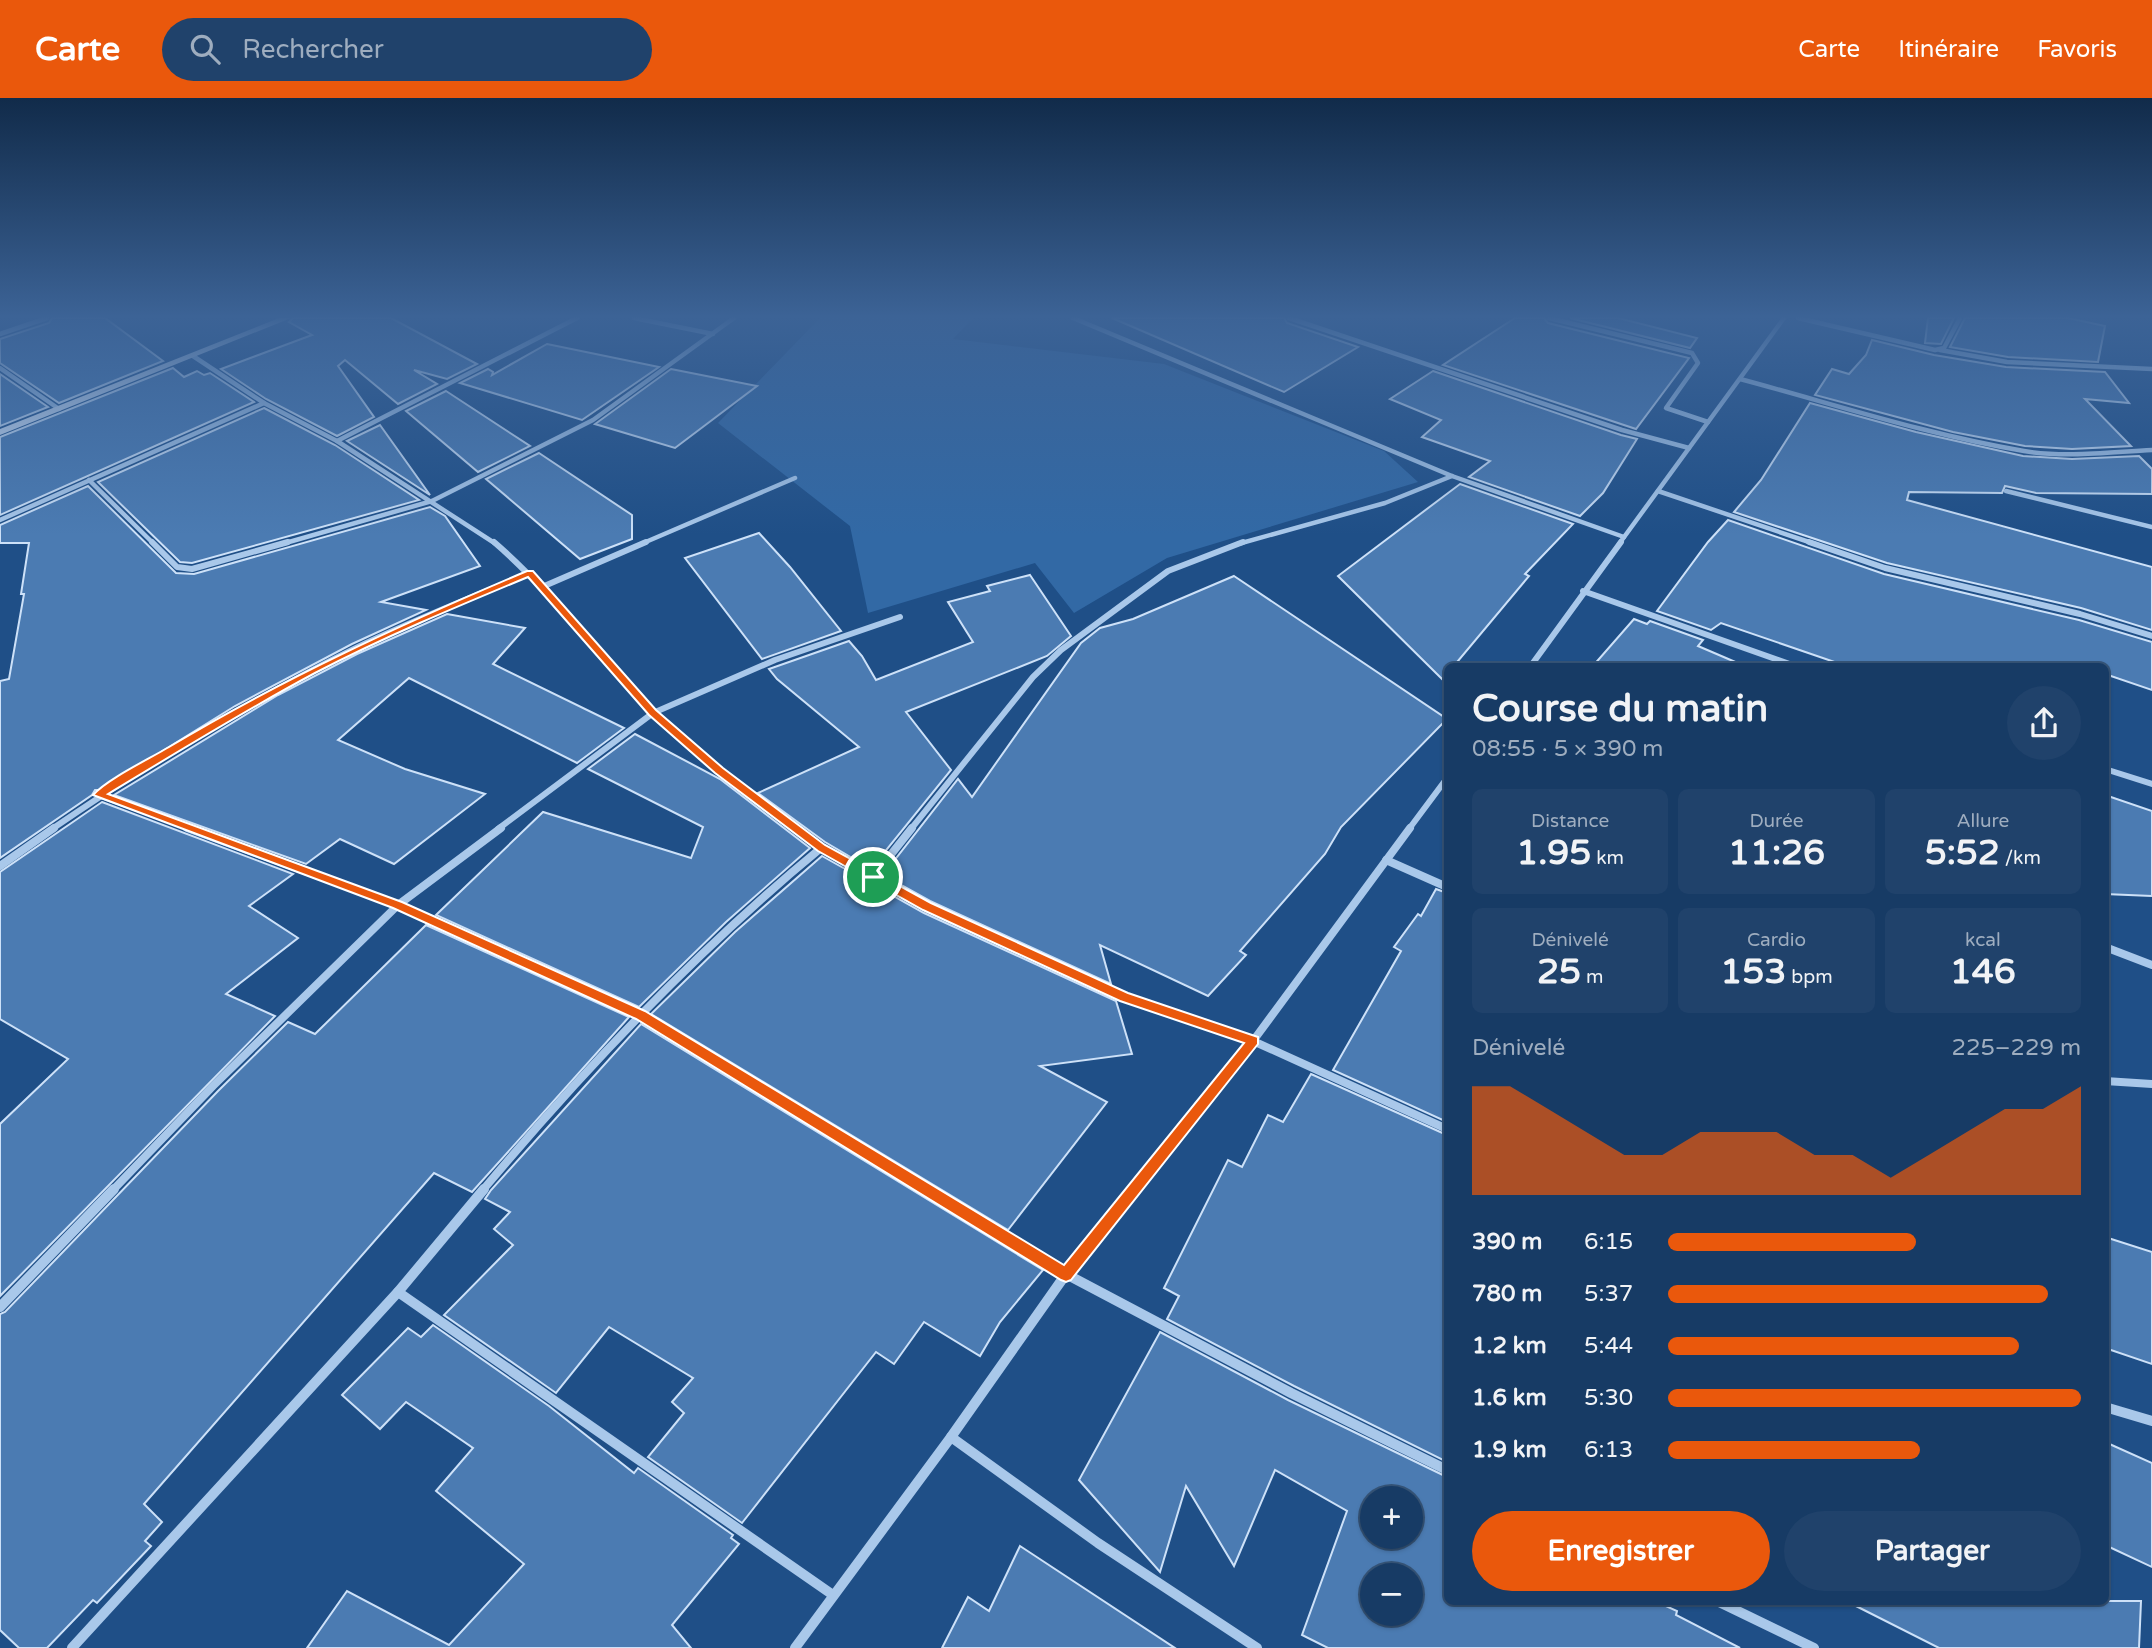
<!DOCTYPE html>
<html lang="fr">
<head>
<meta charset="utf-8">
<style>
	:root { --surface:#173b65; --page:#20426b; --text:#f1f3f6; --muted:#9eadbf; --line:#365579; --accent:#ea580c }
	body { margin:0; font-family:"Varela Round",sans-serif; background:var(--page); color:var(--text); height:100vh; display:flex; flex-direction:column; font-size:26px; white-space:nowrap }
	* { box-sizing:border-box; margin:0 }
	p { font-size:23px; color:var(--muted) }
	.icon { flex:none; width:38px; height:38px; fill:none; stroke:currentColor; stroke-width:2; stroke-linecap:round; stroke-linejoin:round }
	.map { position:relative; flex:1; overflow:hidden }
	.drawer { position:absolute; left:1444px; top:565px; width:665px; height:942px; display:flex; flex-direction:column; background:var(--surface); border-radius:10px; box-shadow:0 2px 5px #0004,0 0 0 2px var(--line) }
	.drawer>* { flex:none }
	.tools { position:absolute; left:1360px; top:1388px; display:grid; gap:14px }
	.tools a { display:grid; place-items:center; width:63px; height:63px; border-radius:50%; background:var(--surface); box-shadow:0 2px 5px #0004,0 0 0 2px var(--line); font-size:35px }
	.pin { position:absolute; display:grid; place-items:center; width:60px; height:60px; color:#fff; margin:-30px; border:4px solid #fff; border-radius:50%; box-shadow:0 2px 7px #0007 }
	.round { display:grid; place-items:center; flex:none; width:74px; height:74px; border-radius:37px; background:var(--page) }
	.overview { display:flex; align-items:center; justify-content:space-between; height:119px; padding:0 28px }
	h1 { font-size:38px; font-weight:800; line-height:52px }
	.stats { display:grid; grid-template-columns:repeat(3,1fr); gap:10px; height:119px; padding:7px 28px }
	.stats div { display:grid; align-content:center; border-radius:10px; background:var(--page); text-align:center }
	.stats b { font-size:35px; font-weight:800 }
	.stats small { font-size:19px; font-weight:400 }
	.stats p { font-size:19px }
	.chart { height:196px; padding:14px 28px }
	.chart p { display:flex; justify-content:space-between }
	.chart svg { width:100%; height:126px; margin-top:7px; fill:var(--accent); opacity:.7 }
	.button { display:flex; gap:14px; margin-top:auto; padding:14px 28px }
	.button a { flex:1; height:80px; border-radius:42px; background:var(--accent); color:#fff; font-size:28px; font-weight:800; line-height:80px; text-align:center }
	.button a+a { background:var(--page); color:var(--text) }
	ul { padding:0 28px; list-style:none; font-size:23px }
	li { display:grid; grid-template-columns:112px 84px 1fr; align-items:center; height:52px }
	li i { height:18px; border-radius:9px; background:var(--accent) }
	header { display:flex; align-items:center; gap:42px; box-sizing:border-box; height:98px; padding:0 35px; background:var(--accent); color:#fff }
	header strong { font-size:33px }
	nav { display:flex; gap:38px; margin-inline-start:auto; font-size:24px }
	.search { width:490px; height:63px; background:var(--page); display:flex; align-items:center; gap:18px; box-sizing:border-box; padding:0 24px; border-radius:38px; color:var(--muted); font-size:26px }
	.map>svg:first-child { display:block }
	.green { fill:#3269a5 }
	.building { fill:#4b7bb2; stroke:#cde1f8; stroke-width:2; fill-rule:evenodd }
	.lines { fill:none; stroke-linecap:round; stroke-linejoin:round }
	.street-far3 { stroke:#a9c8ea; stroke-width:4.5 }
	.street-far2 { stroke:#a9c8ea; stroke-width:6 }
	.street-far1 { stroke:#a9c8ea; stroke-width:8 }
	.street { stroke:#a9c8ea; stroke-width:10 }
	.secondary { fill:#d4e4f8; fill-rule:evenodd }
	.route { fill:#ea580c; stroke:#fff; stroke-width:2; fill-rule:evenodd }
</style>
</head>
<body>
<header>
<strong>Carte</strong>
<div class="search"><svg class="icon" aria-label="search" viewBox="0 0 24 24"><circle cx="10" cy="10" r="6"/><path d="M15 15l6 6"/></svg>Rechercher</div>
<nav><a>Carte</a><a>Itinéraire</a><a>Favoris</a></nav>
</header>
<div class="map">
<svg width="2152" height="1550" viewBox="0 0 2152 1550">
	<rect width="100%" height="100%" fill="#1f4f87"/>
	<!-- green -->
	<path class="green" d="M 820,220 L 973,220 L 953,241 L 1164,266 L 1384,353 L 1418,384 L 1167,460 L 1074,515 L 1035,465 L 868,515 L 850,428 L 718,325 Z"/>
	<!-- building -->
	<g class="building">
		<path d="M 52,220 L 105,220 L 163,263 L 59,305 L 0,265 L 0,241 L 49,225 Z"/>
		<path d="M 293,220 L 391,220 L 477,266 L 447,281 L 414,272 L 437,286 L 398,306 L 345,262 L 338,268 L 374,319 L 337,338 L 266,301 L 221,271 L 312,237 L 289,224 Z"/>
		<path d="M 1112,220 L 1284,220 L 1287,225 L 1358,249 L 1284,294 Z"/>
		<path d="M 1515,220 L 1544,220 L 1548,225 L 1689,260 L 1636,331 L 1443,267 Z"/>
		<path d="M 1570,220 L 1618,220 L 1697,240 L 1690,250 Z"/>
		<path d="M 1928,220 L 1954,220 L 1941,246 L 1925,245 Z"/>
		<path d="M 1965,220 L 2068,220 L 2105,228 L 2098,264 L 2008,259 L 1950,249 Z"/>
		<path d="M 1872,242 L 1934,257 L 2006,269 L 2105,274 L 2129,305 L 2085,301 L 2131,348 L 2072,351 L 2025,348 L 1953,334 L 1815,297 L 1832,271 L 1849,276 L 1866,257 Z"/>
		<path d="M 547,246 L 659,269 L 582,322 L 460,285 L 488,271 L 493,274 L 492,277 Z"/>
		<path d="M 173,270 L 184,279 L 197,273 L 204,277 L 210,275 L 254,304 L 0,417 L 0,339 Z"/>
		<path d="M 671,271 L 757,288 L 675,350 L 595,326 Z"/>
		<path d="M 1433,273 L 1621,337 L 1637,341 L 1603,395 L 1580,418 L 1469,379 L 1490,363 L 1422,339 L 1441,322 L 1390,301 Z"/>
		<path d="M 0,276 L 48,309 L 0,328 Z"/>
		<path d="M 446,293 L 530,348 L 478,374 L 406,313 Z"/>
		<path d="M 1810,305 L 1916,334 L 2023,358 L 2072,361 L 2139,358 L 2152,371 L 2152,396 L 2036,395 L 2005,388 L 2002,395 L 1909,394 L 1907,402 L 2152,469 L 2152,532 L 2081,510 L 1887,465 L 1734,414 L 1761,382 Z"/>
		<path d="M 264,310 L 335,347 L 419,402 L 192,465 L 180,464 L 98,384 Z"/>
		<path d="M 380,327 L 430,397 L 347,343 Z"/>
		<path d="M 539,355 L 632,417 L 632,441 L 580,461 L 486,381 Z"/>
		<path d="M 1460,386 L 1573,426 L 1525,476 L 1529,478 L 1453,569 L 1447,569 L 1447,575 L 1442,581 L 1338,478 Z"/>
		<path d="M 88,388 L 176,475 L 194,476 L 430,409 L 445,418 L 480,468 L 381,504 L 426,512 L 352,546 L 235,608 L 100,692 L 95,692 L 92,697 L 0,760 L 0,583 L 9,581 L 24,496 L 21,496 L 29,445 L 0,445 L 0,427 Z"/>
		<path d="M 1728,422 L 1884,476 L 2079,522 L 2152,544 L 2152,592 L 2105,576 L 2105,569 L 1849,569 L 1721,525 L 1711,532 L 1657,513 L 1708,444 Z"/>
		<path d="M 759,435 L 790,469 L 841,533 L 762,561 L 685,460 Z"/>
		<path d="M 1030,477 L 1071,538 L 1047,558 L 906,614 L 951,672 L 871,771 L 825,744 L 758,695 L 859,649 L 777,581 L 769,571 L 849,543 L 862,558 L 876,582 L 973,544 L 948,504 L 990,493 L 987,488 Z"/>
		<path d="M 1234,478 L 1447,621 L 1341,729 L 1325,756 L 1240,853 L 1246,857 L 1208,898 L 1100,847 L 1111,886 L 930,803 L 883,777 L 958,681 L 972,699 L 1081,545 L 1100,530 L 1133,521 Z"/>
		<path d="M 447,516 L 525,530 L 493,566 L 624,630 L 577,665 L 409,580 L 338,642 L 405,671 L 485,696 L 394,766 L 340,741 L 306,766 L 114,697 L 278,597 L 357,556 Z"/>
		<path d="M 1634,521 L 1647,526 L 1650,523 L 1703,542 L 1698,548 L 1747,569 L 1592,569 Z"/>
		<path d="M 635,636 L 720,681 L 810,750 L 726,824 L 639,909 L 436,817 L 543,714 L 691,760 L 703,729 L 588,671 Z"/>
		<path d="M 2105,697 L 2152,713 L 2152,798 L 2105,796 Z"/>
		<path d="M 102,704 L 293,776 L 249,808 L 298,840 L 226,896 L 275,918 L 0,1198 L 0,1026 L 68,961 L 0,921 L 0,774 Z"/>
		<path d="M 822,758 L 924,815 L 1116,903 L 1132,956 L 1040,968 L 1107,1004 L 1008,1132 L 651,916 L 735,834 Z"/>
		<path d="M 1436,791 L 1447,795 L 1447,1024 L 1333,972 L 1401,853 L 1394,849 L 1418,816 L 1421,818 Z"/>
		<path d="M 426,827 L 629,919 L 472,1094 L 434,1075 L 144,1406 L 162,1424 L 145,1443 L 151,1448 L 97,1505 L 93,1502 L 47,1550 L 19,1550 L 0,1532 L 0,1216 L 5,1214 L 218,993 L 288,924 L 315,936 Z"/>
		<path d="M 641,926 L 1043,1172 L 1000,1224 L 980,1258 L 924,1224 L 894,1266 L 876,1254 L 742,1425 L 648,1359 L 684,1315 L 672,1304 L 693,1280 L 609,1229 L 556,1295 L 444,1217 L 513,1147 L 494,1131 L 510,1114 L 485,1101 L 491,1092 Z"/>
		<path d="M 1311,976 L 1447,1037 L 1447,1364 L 1294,1288 L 1167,1221 L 1179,1198 L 1164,1190 L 1228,1062 L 1242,1069 L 1268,1017 L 1283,1024 Z"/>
		<path d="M 2105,1139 L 2152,1154 L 2152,1266 L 2105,1250 Z"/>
		<path d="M 433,1227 L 549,1308 L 634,1375 L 638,1370 L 733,1437 L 731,1440 L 739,1446 L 672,1527 L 691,1550 L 307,1550 L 347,1493 L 449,1547 L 524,1466 L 436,1393 L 473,1350 L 406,1304 L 380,1331 L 342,1297 L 408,1230 L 421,1239 Z"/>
		<path d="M 1160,1234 L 1288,1302 L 1447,1379 L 1447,1503 L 1655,1503 L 1677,1513 L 1676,1517 L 1740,1550 L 1328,1550 L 1302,1537 L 1347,1413 L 1275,1372 L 1234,1468 L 1186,1388 L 1160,1474 L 1079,1382 ZM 1372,1400 L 1410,1400 L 1410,1438 L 1372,1438 ZM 1372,1477 L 1410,1477 L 1410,1516 L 1372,1516 Z"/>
		<path d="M 2105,1344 L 2152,1365 L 2152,1469 L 2105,1447 Z"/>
		<path d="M 1020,1448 L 1175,1550 L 942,1550 L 968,1499 L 989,1513 Z"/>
		<path d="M 1846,1503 L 2141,1503 L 2139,1550 L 1939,1550 Z"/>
	</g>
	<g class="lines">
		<!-- street-far3 -->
		<g class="street-far3">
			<path d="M 634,220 L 713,236"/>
			<path d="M 1073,220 L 1452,378 L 1624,439"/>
			<path d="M 1289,220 L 1622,332 L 1689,350"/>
			<path d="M 1549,220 L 1692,255 L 1698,265 L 1666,310 L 1708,324"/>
			<path d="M 1798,220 L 1935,252 L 1944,250 L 1960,220"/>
			<path d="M 0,236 L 47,220"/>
			<path d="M 1940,252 L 2007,264 L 2152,271"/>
			<path d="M 193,258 L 264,305 L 337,343 L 496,446"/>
			<path d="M 0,270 L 59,311"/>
			<path d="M 1740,281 C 1834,306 1928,337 2024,353 C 2066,360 2110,354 2152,352"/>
			<path d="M 337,343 L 577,220"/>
			<path d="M 89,382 L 154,446"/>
			<path d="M 1658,393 L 1815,446"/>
			<path d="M 2006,393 L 2152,429"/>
			<path d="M 0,422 L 264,305"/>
			<path d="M 282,446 L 432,403 L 593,322 L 734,220"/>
			<path d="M 641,446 L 795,380"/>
			<path d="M 1238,446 L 1385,405 L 1452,378"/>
			<path d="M 1619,446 L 1784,220"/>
		</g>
		<!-- street-far2 -->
		<g class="street-far2">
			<path d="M 152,444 L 177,469 L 192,471 L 288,444"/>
			<path d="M 494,444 C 553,495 598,557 651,613 C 693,658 748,694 797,731"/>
			<path d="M 1809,444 L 1885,470 L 2080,516 L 2152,538"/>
			<path d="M 542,489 L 646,444"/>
			<path d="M 1583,493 L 1798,569"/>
			<path d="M 1530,569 L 1621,444"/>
			<path d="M 2105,671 L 2152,686"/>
			<path d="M 98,697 L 192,731"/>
			<path d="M 52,731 C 149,665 248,603 354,551 C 411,523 471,500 530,475"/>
			<path d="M 498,731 L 653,615 L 775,562 L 900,519"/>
			<path d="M 911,731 L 1033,579 L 1061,552 L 1168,473 L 1243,444"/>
			<path d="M 1409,731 L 1447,680"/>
		</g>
		<!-- street-far1 -->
		<g class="street-far1">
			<path d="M 187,730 L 398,807 L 640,917 L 929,1093"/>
			<path d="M 794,730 L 821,750 L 927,809 L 1124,899 L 1253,943 L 1447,1031"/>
			<path d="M 1386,762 L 1447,789"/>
			<path d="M 0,768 L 54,730"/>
			<path d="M 873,779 L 912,730"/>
			<path d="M 2105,849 L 2152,867"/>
			<path d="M 2105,983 L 2152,986"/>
			<path d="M 112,1093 L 213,988 L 398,807 L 501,730"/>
			<path d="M 482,1093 C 586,969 697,852 821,750"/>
			<path d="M 1133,1093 L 1253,943 L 1410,730"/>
		</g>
		<!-- street -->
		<g class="street">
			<path d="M 926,1091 L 1066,1176 L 1291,1295 L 1447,1372"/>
			<path d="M 398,1194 L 833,1497"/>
			<path d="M 0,1209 L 114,1091"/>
			<path d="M 2105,1309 L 2152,1323"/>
			<path d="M 951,1339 L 1098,1445 L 1257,1550"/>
			<path d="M 1717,1503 L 1814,1550"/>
			<path d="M 72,1550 L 398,1194 L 484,1091"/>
			<path d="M 795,1550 L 951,1339 L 1066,1176 L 1134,1091"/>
		</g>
		<!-- secondary -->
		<path class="secondary" d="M 279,220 L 291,220 L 0,337 L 0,331 Z"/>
	</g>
	<!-- sky -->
	<linearGradient id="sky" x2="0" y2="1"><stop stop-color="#112b4a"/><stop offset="0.5" stop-color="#3c6396"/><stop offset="1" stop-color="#3c6396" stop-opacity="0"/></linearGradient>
	<rect width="2152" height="437" fill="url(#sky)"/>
	<!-- route -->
	<path class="route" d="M 527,473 L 533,473 L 656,612 L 723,670 L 825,747 L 931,805 L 1128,895 L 1258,939 L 1258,946 L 1071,1182 L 1066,1184 L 1061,1182 L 636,921 L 393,810 L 93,697 C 107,681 149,661 169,649 C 284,580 404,525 527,473 ZM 528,479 L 649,617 L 715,675 L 818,753 L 923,812 L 1120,903 L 1244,945 L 1064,1167 L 645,913 L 402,804 L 108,696 C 176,655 244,613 315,575 C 384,539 456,509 528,479 Z"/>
</svg>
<div class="tools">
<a>+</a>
<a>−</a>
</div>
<div class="pin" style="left:873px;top:779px;background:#1e9e55"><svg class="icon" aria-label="arrive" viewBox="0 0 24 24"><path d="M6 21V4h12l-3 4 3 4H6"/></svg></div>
<section class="drawer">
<div class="overview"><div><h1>Course du matin</h1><p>08:55 · 5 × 390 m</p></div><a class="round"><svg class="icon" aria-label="share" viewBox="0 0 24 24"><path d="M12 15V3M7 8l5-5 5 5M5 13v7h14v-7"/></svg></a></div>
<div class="stats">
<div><p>Distance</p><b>1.95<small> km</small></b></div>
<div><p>Durée</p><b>11:26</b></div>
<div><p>Allure</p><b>5:52<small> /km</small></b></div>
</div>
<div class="stats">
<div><p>Dénivelé</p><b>25<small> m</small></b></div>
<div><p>Cardio</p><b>153<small> bpm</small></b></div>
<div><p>kcal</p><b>146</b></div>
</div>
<div class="chart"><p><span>Dénivelé</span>225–229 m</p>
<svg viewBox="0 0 160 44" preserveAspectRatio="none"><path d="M0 44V6L10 6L20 14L30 22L40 30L50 30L60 22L70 22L80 22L90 30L100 30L110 38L120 30L130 22L140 14L150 14L160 6V44z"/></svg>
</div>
<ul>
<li><b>390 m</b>6:15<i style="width:60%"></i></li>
<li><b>780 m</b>5:37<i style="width:92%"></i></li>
<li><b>1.2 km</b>5:44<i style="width:85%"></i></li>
<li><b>1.6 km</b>5:30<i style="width:100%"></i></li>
<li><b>1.9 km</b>6:13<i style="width:61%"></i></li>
</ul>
<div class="button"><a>Enregistrer</a><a>Partager</a></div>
</section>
</div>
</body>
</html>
